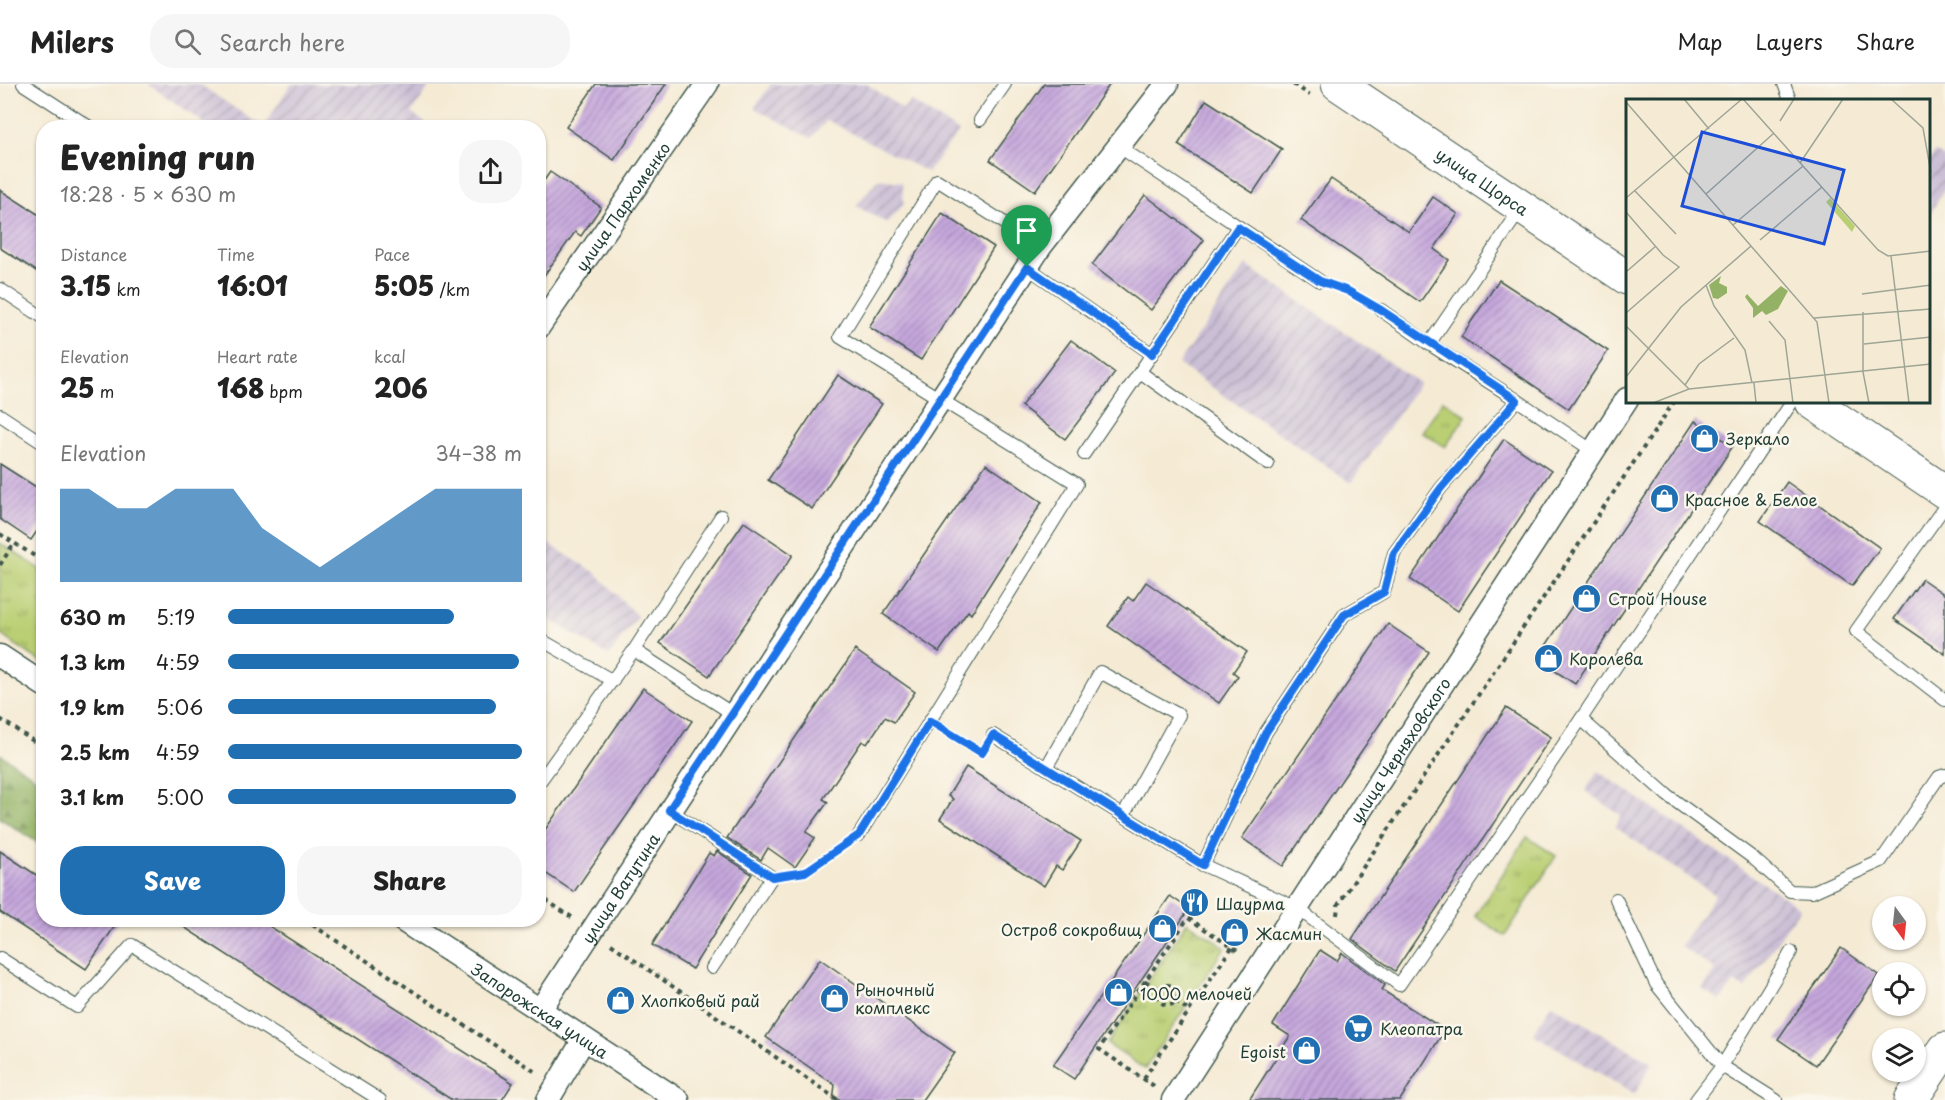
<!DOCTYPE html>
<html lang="en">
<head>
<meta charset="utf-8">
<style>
	:root { --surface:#fff; --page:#f6f6f6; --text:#222; --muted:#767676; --line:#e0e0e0; --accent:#1f6fb2 }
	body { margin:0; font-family:"Playpen Sans",sans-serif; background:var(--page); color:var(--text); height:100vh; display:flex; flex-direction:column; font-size:22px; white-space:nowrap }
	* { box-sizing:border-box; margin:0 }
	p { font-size:20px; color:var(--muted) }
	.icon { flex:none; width:33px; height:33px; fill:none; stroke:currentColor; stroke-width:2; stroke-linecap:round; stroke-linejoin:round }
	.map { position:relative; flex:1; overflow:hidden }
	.sheet { position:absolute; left:36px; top:36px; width:510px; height:807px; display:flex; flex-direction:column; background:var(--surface); border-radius:24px; box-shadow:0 2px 4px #0004 }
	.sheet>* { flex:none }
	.needle { width:39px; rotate:165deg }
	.fabs { position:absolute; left:1872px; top:812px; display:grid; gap:12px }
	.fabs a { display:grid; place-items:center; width:54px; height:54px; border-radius:50%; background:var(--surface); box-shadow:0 2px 4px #0004; font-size:30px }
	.pin { position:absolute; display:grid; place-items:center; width:51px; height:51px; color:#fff; margin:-62px -26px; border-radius:50% 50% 50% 0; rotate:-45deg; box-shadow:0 0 6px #0007 }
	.pin .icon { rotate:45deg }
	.round { display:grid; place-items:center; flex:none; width:63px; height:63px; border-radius:24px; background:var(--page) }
	.headline { display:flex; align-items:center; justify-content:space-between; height:102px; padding:0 24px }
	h1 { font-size:33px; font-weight:800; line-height:45px }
	.metrics { display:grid; grid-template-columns:repeat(3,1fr); gap:9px; height:102px; padding:6px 24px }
	.metrics div { display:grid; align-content:center }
	.metrics b { font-size:26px; font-weight:800 }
	.metrics small { font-size:16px; font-weight:400 }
	.metrics p { font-size:16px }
	.chart { height:168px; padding:12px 24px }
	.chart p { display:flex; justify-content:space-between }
	.chart svg { width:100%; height:108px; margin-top:6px; fill:var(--accent); opacity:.7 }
	.primary-button { display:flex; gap:12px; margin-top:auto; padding:12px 24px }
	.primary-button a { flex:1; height:69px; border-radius:24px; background:var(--accent); color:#fff; font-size:24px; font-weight:800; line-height:69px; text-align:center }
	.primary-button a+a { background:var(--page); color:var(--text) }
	ul { padding:0 24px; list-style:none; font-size:20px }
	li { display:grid; grid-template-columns:96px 72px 1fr; align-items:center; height:45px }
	li i { height:15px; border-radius:8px; background:var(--accent) }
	header { display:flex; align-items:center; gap:36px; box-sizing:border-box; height:84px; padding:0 30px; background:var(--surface); border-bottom:2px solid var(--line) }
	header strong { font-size:28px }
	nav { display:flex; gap:33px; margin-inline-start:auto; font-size:21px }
	.search { width:420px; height:54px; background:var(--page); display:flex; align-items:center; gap:15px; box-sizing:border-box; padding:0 21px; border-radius:24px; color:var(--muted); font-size:22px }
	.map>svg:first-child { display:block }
	.industrial { fill:url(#industrial-furrows) }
	.grass { fill:url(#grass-tufts); stroke:#6c8654; stroke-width:1.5 }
	.forest { fill:url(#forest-firs); stroke:#59784c; stroke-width:1.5 }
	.building { fill:url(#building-hatch) }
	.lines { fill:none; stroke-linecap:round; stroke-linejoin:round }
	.lane-casing { stroke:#3f574c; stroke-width:14 }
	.street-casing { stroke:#3f574c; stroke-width:25 }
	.secondary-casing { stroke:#3f574c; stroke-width:35 }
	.path { stroke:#3f574c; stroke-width:4; stroke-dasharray:4.5 4.5; stroke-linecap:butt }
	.lane { stroke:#fff; stroke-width:12 }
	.street { stroke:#fff; stroke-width:22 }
	.secondary { stroke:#fff; stroke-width:33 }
	.route-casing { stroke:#fff; stroke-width:12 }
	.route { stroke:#1a73e8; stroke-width:8 }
	.labels { text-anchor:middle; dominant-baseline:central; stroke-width:5; stroke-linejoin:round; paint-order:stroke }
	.street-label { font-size:16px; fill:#1f3d34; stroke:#fbf7ec }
	.poi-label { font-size:16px; fill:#1f3d34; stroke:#fbf7ec; text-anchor:start }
	.inset-road { fill:none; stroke:#9fa595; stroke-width:1.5 }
	.view { fill:#1d4ed8; fill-opacity:0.15; stroke:#1d4ed8; stroke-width:3 }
	.inset-edge { fill:none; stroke:#1f3d34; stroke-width:3 }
</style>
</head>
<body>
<header>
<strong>Milers</strong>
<div class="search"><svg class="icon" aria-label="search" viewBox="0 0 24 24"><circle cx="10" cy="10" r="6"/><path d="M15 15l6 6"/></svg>Search here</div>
<nav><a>Map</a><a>Layers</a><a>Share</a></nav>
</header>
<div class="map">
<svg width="1945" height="1016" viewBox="0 0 1945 1016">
	<defs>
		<pattern id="industrial-furrows" width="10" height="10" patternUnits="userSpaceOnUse" patternTransform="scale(1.5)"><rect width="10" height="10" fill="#cbbfd5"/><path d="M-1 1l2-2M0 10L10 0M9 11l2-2" fill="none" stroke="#a49cae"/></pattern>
		<pattern id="grass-tufts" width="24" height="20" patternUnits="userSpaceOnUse" patternTransform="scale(1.5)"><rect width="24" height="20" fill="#bacf73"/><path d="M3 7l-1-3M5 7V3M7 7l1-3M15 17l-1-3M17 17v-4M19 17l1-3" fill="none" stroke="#97a95f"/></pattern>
		<pattern id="forest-firs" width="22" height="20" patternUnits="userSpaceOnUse" patternTransform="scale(1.5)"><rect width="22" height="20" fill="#93b265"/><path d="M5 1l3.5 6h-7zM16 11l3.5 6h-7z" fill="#779254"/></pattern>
		<pattern id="building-hatch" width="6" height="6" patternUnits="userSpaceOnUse" patternTransform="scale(1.5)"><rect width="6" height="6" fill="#c6a7dd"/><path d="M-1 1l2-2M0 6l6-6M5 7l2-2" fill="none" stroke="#a089b4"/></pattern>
	</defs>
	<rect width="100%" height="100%" fill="#fbf7ec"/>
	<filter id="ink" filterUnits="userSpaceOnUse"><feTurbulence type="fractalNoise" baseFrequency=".0167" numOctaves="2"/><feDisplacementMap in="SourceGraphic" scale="12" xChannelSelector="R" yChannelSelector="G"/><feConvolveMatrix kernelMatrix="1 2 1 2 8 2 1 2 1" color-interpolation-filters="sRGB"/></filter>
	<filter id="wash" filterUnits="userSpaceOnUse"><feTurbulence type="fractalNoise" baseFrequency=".008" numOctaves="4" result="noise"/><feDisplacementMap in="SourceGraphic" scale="24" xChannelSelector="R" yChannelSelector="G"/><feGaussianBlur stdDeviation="1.35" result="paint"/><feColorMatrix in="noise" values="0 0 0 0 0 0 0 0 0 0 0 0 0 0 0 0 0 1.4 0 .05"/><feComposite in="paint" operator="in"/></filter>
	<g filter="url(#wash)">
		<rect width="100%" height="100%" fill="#f5ebd5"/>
		<!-- industrial -->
		<g class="industrial">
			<path d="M 148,0 L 199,0 L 263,43 L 291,0 L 431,0 L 411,29 L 426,39 L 425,43 L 211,44 Z"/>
			<path d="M 771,0 L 867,0 L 903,25 L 911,17 L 959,48 L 927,88 L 827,36 L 811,54 L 754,24 Z"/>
			<path d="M 1935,68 L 1945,74 L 1945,104 L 1929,132 L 1929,78 Z"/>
			<path d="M 878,95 L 902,98 L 904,120 L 887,139 L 856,122 Z"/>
			<path d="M 1246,181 L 1419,299 L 1351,399 L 1178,280 Z"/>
			<path d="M 539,454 L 596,489 L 637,532 L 609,572 L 539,529 Z"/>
			<path d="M 1598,687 L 1800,824 L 1745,905 L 1734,898 L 1720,917 L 1702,905 L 1715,886 L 1680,862 L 1715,811 L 1615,743 L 1622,732 L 1585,707 Z"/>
			<path d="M 1551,920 L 1652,979 L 1635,1010 L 1533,950 Z"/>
		</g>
		<!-- grass -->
		<g class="grass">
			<path d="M 1443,316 L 1466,332 L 1445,363 L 1422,348 Z"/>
			<path d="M 0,459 L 43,487 L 43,579 L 0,550 Z"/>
			<path d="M 1527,753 L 1556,772 L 1505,852 L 1475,832 Z"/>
			<path d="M 1187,838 L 1225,863 L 1145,985 L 1107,960 Z"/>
		</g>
		<!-- forest -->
		<path class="forest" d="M 0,670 L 43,699 L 43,762 L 0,734 Z"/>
		<g id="blocks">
			<!-- building -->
			<g class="building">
				<path d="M 596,0 L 666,0 L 614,76 L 566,43 Z"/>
				<path d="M 1044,0 L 1110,0 L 1035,107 L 990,76 Z"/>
				<path d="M 1206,16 L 1282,65 L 1253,109 L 1178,61 Z"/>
				<path d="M 550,88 L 601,123 L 581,152 L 575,148 L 538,200 L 538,105 Z"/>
				<path d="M 1331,95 L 1409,148 L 1433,113 L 1458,130 L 1434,165 L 1449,176 L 1420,218 L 1301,136 Z"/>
				<path d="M 0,106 L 44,134 L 44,192 L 0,164 Z"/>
				<path d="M 1145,111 L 1204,156 L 1151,226 L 1092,181 Z"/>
				<path d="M 942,129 L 994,163 L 921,276 L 869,243 Z"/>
				<path d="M 1499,196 L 1608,267 L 1569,325 L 1461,253 Z"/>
				<path d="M 1071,256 L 1115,289 L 1065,355 L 1021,322 Z"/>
				<path d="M 838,291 L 882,320 L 812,425 L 768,396 Z"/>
				<path d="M 1695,337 L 1733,362 L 1575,600 L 1537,575 Z"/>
				<path d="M 1504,355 L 1551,387 L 1458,527 L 1410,495 Z"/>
				<path d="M 0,380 L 44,408 L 44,437 L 31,456 L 0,435 Z"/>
				<path d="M 986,380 L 1042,418 L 971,530 L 968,527 L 939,568 L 883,530 Z"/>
				<path d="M 1787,398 L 1880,464 L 1852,502 L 1760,437 Z"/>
				<path d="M 744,438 L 793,471 L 709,592 L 660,559 Z"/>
				<path d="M 1922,495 L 1945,511 L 1945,570 L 1894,535 Z"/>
				<path d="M 1146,498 L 1247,568 L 1233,588 L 1238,592 L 1219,619 L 1108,542 L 1128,513 L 1133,517 Z"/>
				<path d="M 1388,540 L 1429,568 L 1283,782 L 1242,754 Z"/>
				<path d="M 855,566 L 915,608 L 894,638 L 885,633 L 867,660 L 862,657 L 823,715 L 828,718 L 806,748 L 815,754 L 795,783 L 768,764 L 761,776 L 727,754 Z"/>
				<path d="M 643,604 L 692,637 L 574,808 L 538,784 L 538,756 Z"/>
				<path d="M 1506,624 L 1551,653 L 1395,887 L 1352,855 Z"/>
				<path d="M 966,683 L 1081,757 L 1062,786 L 1056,782 L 1044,802 L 940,735 L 953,715 L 948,712 Z"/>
				<path d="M 0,767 L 44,796 L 44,836 L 119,836 L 86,885 L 0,828 Z"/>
				<path d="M 717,767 L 752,790 L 692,885 L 652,861 L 709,769 L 714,772 Z"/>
				<path d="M 1170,812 L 1189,825 L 1074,995 L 1053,981 Z"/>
				<path d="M 173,836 L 260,836 L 513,999 L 502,1016 L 452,1016 Z"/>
				<path d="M 1841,864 L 1879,891 L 1816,981 L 1778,955 Z"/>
				<path d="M 1320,866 L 1337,877 L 1342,869 L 1385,901 L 1382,906 L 1445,946 L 1400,1016 L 1249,1016 L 1290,952 L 1273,941 Z"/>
				<path d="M 820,875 L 955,969 L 922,1016 L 833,1016 L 835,1001 L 766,953 Z"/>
			</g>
		</g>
	</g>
	<g filter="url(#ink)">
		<use href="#blocks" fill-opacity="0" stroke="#3f574c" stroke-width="1.5"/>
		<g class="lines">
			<defs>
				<g id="lane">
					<path d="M 23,0 L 91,44"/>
					<path d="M 1784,0 L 1790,16"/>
					<path d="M 980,36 L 1005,0"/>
					<path d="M 1118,62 L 1320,197"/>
					<path d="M 1027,183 L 1152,270 L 1238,143"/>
					<path d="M 0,205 L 44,234"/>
					<path d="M 1381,226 L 1429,260 L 1521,125"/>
					<path d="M 1429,260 L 1517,316 L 1441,404 L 1394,469 L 1384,508 L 1344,531 L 1266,648 L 1203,781 L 1297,824 L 1399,901 L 1581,635 L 1792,318"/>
					<path d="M 1140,288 L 1268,380"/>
					<path d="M 1517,316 L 1593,367"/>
					<path d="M 0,331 L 44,360"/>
					<path d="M 1084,370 L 1152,270"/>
					<path d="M 1945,422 L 1856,547 L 1945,616"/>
					<path d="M 538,554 L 613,597"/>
					<path d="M 634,566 L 733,630"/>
					<path d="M 1581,635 L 1667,711 L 1753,774 L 1790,807 L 1812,808 L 1881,777 L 1939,693 L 1945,691"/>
					<path d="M 993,651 L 1203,781"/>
					<path d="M 1046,684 L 1100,588 L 1179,631 L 1123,732"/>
					<path d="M 538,695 L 541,696 L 634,566 L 721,432"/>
					<path d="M 669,726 L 772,793 L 712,884"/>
					<path d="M 859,751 L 1077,400 L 840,253 L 937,96 L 1041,162"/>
					<path d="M 1616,815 L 1656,900 L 1722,982 L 1696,1016"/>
					<path d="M 0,874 L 77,923 L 132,861 L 380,1016"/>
					<path d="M 1776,1016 L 1722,982 L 1791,868"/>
				</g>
				<g id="street">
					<path id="s1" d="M 538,244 L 707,0"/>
					<path d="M 0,572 L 44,601"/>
					<path id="s2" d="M 402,836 L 678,1016"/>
					<path id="s3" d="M 540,926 L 1041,162 L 1167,0"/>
					<path d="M 548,1016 L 584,955"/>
					<path id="s4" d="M 1173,1016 L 1627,315"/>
				</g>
				<g id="secondary">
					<path id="s5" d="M 1338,0 L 1627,194"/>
					<path d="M 1812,318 L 1945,408"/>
					<path d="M 1911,1016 L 1945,965"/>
				</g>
			</defs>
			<!-- lane casing -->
			<use href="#lane" class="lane-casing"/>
			<!-- street casing -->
			<use href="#street" class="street-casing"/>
			<!-- secondary casing -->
			<use href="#secondary" class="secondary-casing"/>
			<!-- path -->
			<g class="path">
				<path d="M 1293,0 L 1310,11"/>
				<path d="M 1337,203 L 1366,217"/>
				<path d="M 0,450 L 44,478"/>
				<path d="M 0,481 L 14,459"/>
				<path d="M 0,635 L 44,664"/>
				<path d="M 946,647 L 980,668"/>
				<path d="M 790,790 L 805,788 L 844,762"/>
				<path d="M 538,811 L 573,834"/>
				<path d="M 1337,831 L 1338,821 L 1674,318"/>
				<path d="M 305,836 L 537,989"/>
				<path d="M 611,860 L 838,1016"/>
				<path d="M 1145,897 L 1159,905"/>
				<circle cx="1168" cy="911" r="10"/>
				<path d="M 1176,917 L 1189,927"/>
				<path d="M 1144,994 L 1232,863"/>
				<path d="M 1154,1002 L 1099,965 L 1188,834 L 1239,868"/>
			</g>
			<!-- lane -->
			<use href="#lane" class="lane"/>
			<!-- street -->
			<use href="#street" class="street"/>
			<!-- secondary -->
			<use href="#secondary" class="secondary"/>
		</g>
	</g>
	<g class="lines" filter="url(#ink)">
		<defs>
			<path id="route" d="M 1238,143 L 1320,197 L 1348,207 L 1381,226 L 1517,316 L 1441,404 L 1394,469 L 1384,508 L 1344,531 L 1266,648 L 1203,781 L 993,651 L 982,669 L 930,637 L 859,751 L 805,788 L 772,793 L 669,726 L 1027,183 L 1152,270 Z"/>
		</defs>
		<!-- route casing -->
		<use href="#route" class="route-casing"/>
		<!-- route -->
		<use href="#route" class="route"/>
	</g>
	<!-- icons -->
	<defs>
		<symbol id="shop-disc" viewBox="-11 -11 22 22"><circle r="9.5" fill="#1f6fb2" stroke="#fbf7ec"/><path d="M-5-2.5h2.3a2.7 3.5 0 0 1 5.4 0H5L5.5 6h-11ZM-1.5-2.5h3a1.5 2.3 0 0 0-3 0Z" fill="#fff"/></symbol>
		<symbol id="restaurant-disc" viewBox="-11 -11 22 22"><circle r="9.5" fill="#1f6fb2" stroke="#fbf7ec"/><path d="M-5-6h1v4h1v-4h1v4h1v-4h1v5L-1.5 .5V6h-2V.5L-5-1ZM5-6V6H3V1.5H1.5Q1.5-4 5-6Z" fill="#fff"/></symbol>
		<symbol id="supermarket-disc" viewBox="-11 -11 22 22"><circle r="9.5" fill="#1f6fb2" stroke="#fbf7ec"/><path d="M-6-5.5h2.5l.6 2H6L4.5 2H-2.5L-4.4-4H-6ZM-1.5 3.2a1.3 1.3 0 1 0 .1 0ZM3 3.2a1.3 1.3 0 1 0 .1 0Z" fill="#fff"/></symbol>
	</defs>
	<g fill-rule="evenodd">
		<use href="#shop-disc" x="1688" y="338" width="33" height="33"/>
		<use href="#shop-disc" x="1648" y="398" width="33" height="33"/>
		<use href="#shop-disc" x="1570" y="498" width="33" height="33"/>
		<use href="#shop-disc" x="1532" y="558" width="33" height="33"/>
		<use href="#restaurant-disc" x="1178" y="802" width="33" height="33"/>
		<use href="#shop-disc" x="1146" y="828" width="33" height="33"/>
		<use href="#shop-disc" x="1218" y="832" width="33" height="33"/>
		<use href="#shop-disc" x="1102" y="892" width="33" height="33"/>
		<use href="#shop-disc" x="818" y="898" width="33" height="33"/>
		<use href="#shop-disc" x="604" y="900" width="33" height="33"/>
		<use href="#supermarket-disc" x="1342" y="928" width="33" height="33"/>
		<use href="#shop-disc" x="1290" y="950" width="33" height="33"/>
	</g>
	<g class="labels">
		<!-- street labels -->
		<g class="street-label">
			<text stroke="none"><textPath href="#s5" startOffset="174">улица Щорса</textPath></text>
			<text stroke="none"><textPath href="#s1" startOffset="148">улица Пархоменко</textPath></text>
			<text stroke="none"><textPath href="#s4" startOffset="417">улица Черняховского</textPath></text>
			<text stroke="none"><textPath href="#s3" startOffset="146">улица Ватутина</textPath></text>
			<text stroke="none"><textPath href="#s2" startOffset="165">Запорожская улица</textPath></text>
		</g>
		<!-- poi labels -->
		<g class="poi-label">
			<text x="1726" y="354">Зеркало</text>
			<text x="1685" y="415">Красное &amp; Белое</text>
			<text x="1608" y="514">Строй House</text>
			<text x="1569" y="574">Королева</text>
			<text x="1216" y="819">Шаурма</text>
			<text x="1142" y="845" text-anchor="end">Остров сокровищ</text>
			<text x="1256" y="849">Жасмин</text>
			<text x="855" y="905">Рыночный<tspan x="855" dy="18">комплекс</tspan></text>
			<text x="1140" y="909">1000 мелочей</text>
			<text x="641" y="916">Хлопковый рай</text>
			<text x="1380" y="944">Клеопатра</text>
			<text x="1286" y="967" text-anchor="end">Egoist</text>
		</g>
	</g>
	<!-- overview -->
	<g transform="translate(1626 15)">
		<rect width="304" height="304" fill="#f5ebd5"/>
		<path d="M 204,99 L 229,127 L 226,133 L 200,103 Z" fill="#bacf73"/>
		<path d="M 95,177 L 93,184 L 101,188 L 101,194 L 92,200 L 87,199 L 83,186 ZM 155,187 L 162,192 L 152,210 L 140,216 L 136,212 L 127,219 L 127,209 L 119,198 L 121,195 L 132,207 Z" fill="#93b265"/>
		<path class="inset-road" d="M 58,0 L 83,30M 117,0 L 252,151 L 262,157 L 305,152M 265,0 L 297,29 L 305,74M 0,3 L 191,223 L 203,304M 154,22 L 168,0M 174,64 L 217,0M 9,92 L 50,135M 80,95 L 148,34M 0,99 L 116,0M 0,113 L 37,156 L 53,168 L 0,214M 107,126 L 177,67M 134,141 L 196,88M 265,157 L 283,304M 0,173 L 30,147M 80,186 L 88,207 L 119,251 L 126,284M 236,195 L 305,186M 237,213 L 237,273 L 243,304M 188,219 L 305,210M 143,222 L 159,241 L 167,304M 0,227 L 63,290M 238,245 L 305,238M 0,278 L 55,208 L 125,147M 128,284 L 130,304M 59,286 L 73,265 L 108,239M 27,304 L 63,290 L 305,265"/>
		<path class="view" d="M 76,33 L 218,71 L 198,145 L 56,107 Z"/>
		<rect width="304" height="304" class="inset-edge"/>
	</g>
</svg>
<div class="fabs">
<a><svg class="needle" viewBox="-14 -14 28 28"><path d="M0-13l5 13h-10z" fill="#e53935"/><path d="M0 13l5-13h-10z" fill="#767676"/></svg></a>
<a><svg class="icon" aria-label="locate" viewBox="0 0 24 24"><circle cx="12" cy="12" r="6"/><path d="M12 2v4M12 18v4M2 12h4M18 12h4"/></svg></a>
<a><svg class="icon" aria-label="layers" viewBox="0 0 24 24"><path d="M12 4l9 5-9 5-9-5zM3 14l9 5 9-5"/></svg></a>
</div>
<div class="pin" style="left:1027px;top:183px;background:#1e9e55"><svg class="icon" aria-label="arrive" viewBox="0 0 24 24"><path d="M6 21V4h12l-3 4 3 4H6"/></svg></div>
<section class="sheet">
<div class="headline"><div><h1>Evening run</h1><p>18:28 · 5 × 630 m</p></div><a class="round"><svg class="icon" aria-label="share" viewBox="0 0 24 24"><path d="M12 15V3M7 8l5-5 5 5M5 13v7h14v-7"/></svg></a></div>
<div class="metrics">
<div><p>Distance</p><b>3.15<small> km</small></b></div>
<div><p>Time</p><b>16:01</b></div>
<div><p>Pace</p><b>5:05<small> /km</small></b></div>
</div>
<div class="metrics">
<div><p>Elevation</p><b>25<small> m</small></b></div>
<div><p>Heart rate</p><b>168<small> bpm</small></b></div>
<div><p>kcal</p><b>206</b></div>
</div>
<div class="chart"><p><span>Elevation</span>34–38 m</p>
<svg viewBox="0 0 160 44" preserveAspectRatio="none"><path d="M0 44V6L10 6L20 14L30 14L40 6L50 6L60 6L70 22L80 30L90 38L100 30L110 22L120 14L130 6L140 6L150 6L160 6V44z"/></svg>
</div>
<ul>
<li><b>630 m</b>5:19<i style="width:77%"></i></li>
<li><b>1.3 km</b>4:59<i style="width:99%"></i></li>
<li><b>1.9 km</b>5:06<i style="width:91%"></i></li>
<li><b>2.5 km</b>4:59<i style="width:100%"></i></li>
<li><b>3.1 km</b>5:00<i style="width:98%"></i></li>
</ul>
<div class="primary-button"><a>Save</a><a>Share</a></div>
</section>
</div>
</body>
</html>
